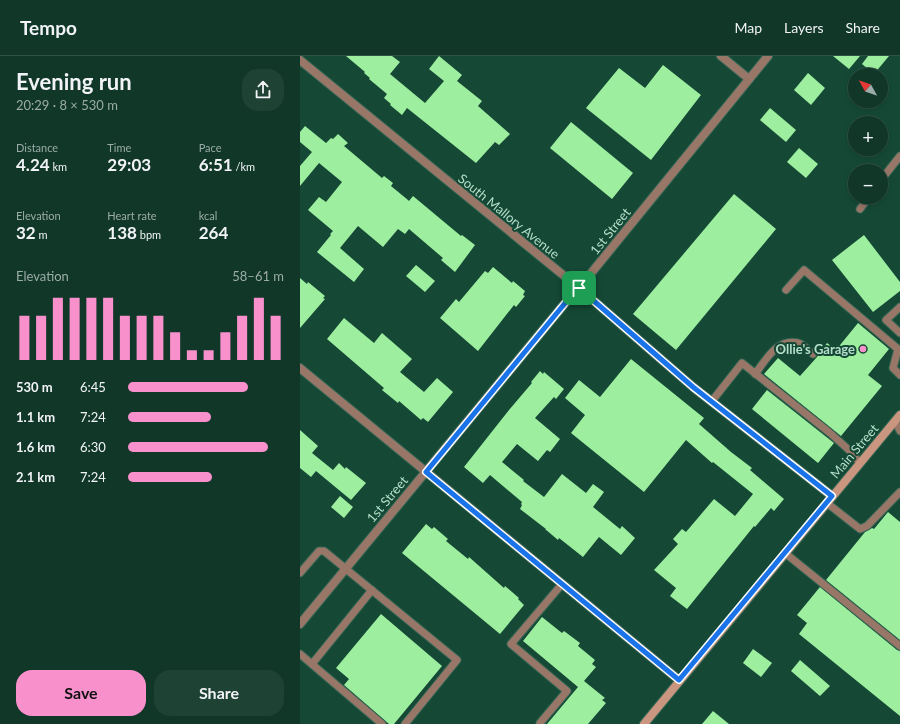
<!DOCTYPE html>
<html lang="en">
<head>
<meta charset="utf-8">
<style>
	:root { --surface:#103728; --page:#1e4234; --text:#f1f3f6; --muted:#9caca8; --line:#305145; --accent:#f890cc }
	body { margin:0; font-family:Lato,sans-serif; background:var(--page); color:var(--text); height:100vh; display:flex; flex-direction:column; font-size:15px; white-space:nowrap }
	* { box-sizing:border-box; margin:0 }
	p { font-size:13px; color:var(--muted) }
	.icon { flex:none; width:22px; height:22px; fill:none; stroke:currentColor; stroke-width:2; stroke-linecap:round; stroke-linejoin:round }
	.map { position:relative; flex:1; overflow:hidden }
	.details { display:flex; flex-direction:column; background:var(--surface); width:300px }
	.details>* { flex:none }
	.needle { width:26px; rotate:310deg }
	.fabs { position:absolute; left:548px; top:12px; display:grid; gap:8px }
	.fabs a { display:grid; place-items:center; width:40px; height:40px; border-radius:50%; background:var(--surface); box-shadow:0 2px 6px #0003,0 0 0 1px var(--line); font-size:20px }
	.pin { position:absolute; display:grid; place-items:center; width:34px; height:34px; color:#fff; margin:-17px; border-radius:8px; box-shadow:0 2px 6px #0006 }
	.round { display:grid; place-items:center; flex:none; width:42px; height:42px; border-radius:16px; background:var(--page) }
	.head { display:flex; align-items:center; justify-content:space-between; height:68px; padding:0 16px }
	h1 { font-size:22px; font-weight:700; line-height:30px }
	.stats { display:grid; grid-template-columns:repeat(3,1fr); gap:6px; height:68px; padding:4px 16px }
	.stats div { display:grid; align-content:center }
	.stats b { font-size:17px; font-weight:700 }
	.stats small { font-size:11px; font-weight:400 }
	.stats p { font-size:11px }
	.chart { height:112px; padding:8px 16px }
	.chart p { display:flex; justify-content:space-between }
	.chart svg { width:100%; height:72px; margin-top:4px; stroke:var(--accent); stroke-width:6 }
	.primary-button { display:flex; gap:8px; margin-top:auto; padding:8px 16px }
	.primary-button a { flex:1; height:46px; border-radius:16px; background:var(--accent); color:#111; font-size:16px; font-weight:700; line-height:46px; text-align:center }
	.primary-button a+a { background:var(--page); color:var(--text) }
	ul { padding:0 16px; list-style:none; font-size:13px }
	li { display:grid; grid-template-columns:64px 48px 1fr; align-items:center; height:30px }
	li i { height:10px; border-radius:5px; background:var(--accent) }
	header { display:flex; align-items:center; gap:24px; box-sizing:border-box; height:56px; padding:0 20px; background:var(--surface); border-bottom:1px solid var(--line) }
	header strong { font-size:19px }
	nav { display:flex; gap:22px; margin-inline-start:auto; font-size:14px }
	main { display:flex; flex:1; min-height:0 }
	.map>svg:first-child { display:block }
	.building { fill:#9def9f }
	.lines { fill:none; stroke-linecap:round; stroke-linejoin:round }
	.lane-casing { stroke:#356754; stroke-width:9 }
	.street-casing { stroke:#356754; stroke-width:10 }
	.secondary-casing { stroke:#356754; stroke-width:10 }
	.lane { stroke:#997768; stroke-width:7 }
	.street { stroke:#997768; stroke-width:8 }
	.secondary { stroke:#cb967f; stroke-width:8 }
	.route-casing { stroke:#fff; stroke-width:8 }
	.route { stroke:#1a73e8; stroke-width:5 }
	.poi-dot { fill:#f890cc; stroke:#154936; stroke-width:1.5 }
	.labels { text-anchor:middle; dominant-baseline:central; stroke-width:4; stroke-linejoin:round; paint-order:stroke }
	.street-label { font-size:13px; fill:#b4dfcb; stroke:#154936 }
	.poi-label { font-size:13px; font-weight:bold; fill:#b4dfcb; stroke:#154936; text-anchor:end }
</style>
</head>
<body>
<header>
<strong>Tempo</strong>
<nav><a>Map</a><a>Layers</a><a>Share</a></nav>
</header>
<main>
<section class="details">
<div class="head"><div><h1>Evening run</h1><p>20:29 · 8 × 530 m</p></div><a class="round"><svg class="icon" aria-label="share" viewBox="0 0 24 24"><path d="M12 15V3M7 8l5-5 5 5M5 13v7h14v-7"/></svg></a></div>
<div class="stats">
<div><p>Distance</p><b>4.24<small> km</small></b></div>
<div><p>Time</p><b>29:03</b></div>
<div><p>Pace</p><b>6:51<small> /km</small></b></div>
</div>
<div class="stats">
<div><p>Elevation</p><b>32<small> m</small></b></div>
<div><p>Heart rate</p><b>138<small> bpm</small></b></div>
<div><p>kcal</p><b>264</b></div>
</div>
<div class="chart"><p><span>Elevation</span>58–61 m</p>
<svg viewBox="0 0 160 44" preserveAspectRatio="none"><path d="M5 44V17M15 44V17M25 44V6M35 44V6M45 44V6M55 44V6M65 44V17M75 44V17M85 44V17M95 44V27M105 44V38M115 44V38M125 44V27M135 44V17M145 44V6M155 44V17"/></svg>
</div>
<ul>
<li><b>530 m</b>6:45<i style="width:77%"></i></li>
<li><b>1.1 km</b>7:24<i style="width:53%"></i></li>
<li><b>1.6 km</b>6:30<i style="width:90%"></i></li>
<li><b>2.1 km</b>7:24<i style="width:54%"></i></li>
</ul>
<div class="primary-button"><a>Save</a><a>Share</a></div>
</section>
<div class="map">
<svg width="600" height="668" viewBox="0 0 600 668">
	<rect width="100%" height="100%" fill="#154936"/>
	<!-- building -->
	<g class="building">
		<path d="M 46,0 L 92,0 L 100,6 L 90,18 L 125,47 L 144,25 L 129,13 L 139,0 L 162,19 L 157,25 L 182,45 L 178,50 L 210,78 L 199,89 L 195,86 L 176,107 L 107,52 L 102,59 L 90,49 L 91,48 L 84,42 L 87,38 L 69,23 L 70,22 L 64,17 L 65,16 Z"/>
		<path d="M 533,0 L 560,0 L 549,13 Z"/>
		<path d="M 568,0 L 589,0 L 574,18 L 562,8 Z"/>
		<path d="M 363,9 L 401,39 L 351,104 L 286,52 L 319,12 L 345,32 Z"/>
		<path d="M 508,17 L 525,32 L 511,49 L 494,34 Z"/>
		<path d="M 470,52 L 496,74 L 486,86 L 460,64 Z"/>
		<path d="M 271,66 L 333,117 L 312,143 L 250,92 Z"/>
		<path d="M 5,70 L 26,87 L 31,82 L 33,83 L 38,78 L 48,87 L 44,90 L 82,122 L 84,120 L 93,127 L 91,130 L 108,144 L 109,145 L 113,140 L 161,180 L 162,179 L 175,189 L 155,216 L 141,204 L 143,202 L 109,173 L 105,178 L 98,173 L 83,191 L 58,170 L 40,192 L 64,213 L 54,226 L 17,196 L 31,179 L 30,178 L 33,175 L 8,154 L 19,141 L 26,146 L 42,126 L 19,107 L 0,130 L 0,110 L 12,96 L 0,86 L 0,76 Z"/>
		<path d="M 499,92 L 518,108 L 506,122 L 487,106 Z"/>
		<path d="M 434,138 L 476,173 L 376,294 L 333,258 Z"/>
		<path d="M 564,179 L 600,226 L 600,235 L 573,256 L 532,204 Z"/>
		<path d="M 116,209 L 135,225 L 125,236 L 106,220 Z"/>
		<path d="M 193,211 L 212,227 L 213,225 L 225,235 L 223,239 L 225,240 L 216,251 L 214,249 L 178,295 L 140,262 L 156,243 L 159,246 L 185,215 L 188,217 Z"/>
		<path d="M 0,222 L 7,228 L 8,226 L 25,240 L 23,242 L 25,243 L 0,272 Z"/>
		<path d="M 44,262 L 74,287 L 82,277 L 112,303 L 100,316 L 124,336 L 137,322 L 153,336 L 128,366 L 123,362 L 121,364 L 99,345 L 98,347 L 82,334 L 84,332 L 27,283 Z"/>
		<path d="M 558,267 L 589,293 L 568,319 L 582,330 L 541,380 L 464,318 L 478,302 L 500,320 L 517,301 L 527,287 L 536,294 Z"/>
		<path d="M 331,303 L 404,362 L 399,368 L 431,396 L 452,412 L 450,414 L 484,443 L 474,455 L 471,452 L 455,471 L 454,470 L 387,553 L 370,540 L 376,532 L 354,514 L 378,488 L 373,483 L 382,473 L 386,476 L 414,443 L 435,460 L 453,438 L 413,406 L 412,407 L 386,384 L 344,436 L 271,377 L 285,359 L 265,342 L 279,324 L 300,341 Z"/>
		<path d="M 240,315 L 243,318 L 244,316 L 264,333 L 256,343 L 254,341 L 235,362 L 260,383 L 250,396 L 247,394 L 238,405 L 217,388 L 202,406 L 224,424 L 223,425 L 244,441 L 262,418 L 286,437 L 293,428 L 304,436 L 293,451 L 320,473 L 322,470 L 335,482 L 321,499 L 299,481 L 283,501 L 259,482 L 258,484 L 245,473 L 246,473 L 220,453 L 222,449 L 221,448 L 222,446 L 190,419 L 183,427 L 164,411 L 209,354 L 232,327 L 231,326 Z"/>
		<path d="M 467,334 L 534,387 L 518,407 L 452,353 Z"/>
		<path d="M 0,374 L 18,390 L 12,397 L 33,414 L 39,407 L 45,413 L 46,411 L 66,427 L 51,444 L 16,415 L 11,421 L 0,412 Z"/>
		<path d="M 40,440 L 53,451 L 44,462 L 31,451 Z"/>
		<path d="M 588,456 L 600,466 L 600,584 L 526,524 L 565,476 L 572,472 L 574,473 Z"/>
		<path d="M 126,468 L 132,473 L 134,471 L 148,483 L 146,485 L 168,503 L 169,501 L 204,532 L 205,530 L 219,542 L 218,543 L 224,549 L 200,578 L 102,497 Z"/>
		<path d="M 520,531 L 597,594 L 600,595 L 600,660 L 499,578 L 507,567 L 497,559 Z"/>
		<path d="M 81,558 L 142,610 L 94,668 L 89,668 L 44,629 L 49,623 L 36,612 Z"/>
		<path d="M 242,561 L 262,577 L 264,575 L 280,587 L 278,590 L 295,604 L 292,608 L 296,611 L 284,625 L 305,642 L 302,644 L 306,647 L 288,668 L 247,668 L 278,631 L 223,585 Z"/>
		<path d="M 453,593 L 472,607 L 461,621 L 443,607 Z"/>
		<path d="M 500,604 L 530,630 L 520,640 L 491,615 Z"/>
		<path d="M 413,655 L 429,668 L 402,668 Z"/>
	</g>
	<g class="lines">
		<defs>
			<g id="lane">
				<path d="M 581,124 L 600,100"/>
				<path d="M 560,153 L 569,141"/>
				<path d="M 486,234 L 504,214 L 598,293 L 593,312 L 600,319"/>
				<path d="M 600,251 L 586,264 L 600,277"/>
				<path d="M 455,318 C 466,304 477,282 498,287 C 503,288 509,295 513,298"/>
				<path d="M 412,345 L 442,307 L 530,377 L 549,394 L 560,407"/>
				<path d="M 595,365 L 600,375"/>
				<path d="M 527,447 L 560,473 L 567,470 L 600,436"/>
				<path d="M 485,497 L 600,590"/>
				<path d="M 0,517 L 19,495 L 24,495 L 157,604 L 105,668"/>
				<path d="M 0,598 L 82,668"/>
				<path d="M 12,608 L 72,534"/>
				<path d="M 240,667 L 267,635 L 211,588 L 262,528"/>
			</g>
			<g id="street">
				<path d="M 421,0 L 449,23"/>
				<path d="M 0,4 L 279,232 L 393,331 L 532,440"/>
				<path d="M 0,312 L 379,624"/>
				<path d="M 0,568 L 266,246 L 279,232 L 468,0"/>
			</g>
			<path id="secondary" d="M 344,668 L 600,359"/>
		</defs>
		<!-- lane casing -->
		<use href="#lane" class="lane-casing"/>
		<!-- street casing -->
		<use href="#street" class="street-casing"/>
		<!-- secondary casing -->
		<use href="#secondary" class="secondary-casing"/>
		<!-- lane -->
		<use href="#lane" class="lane"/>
		<!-- street -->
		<use href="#street" class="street"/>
		<!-- secondary -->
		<use href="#secondary" class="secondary"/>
	</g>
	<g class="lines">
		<defs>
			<path id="route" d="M 279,232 L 393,331 L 532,440 L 379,624 L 126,416 L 266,246 Z"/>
		</defs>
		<!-- route casing -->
		<use href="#route" class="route-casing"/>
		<!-- route -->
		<use href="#route" class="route"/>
	</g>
	<!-- markers -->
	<circle class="poi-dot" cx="563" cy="293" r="4"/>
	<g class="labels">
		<!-- street labels -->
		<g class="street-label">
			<text transform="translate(209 160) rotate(39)">South Mallory Avenue</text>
			<text transform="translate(310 175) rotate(-51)">1st Street</text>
			<text transform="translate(554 395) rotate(-50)">Main Street</text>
			<text transform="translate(87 443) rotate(-50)">1st Street</text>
		</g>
		<!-- poi labels -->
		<g class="poi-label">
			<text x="555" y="293">Ollie's Garage</text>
		</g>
	</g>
</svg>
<div class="fabs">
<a><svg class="needle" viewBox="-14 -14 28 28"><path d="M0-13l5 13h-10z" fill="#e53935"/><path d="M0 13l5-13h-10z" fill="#9caca8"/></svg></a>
<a>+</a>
<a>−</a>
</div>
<div class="pin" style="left:279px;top:232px;background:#1e9e55"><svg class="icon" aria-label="arrive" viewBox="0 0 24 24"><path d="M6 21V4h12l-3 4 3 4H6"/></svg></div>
</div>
</main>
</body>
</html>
